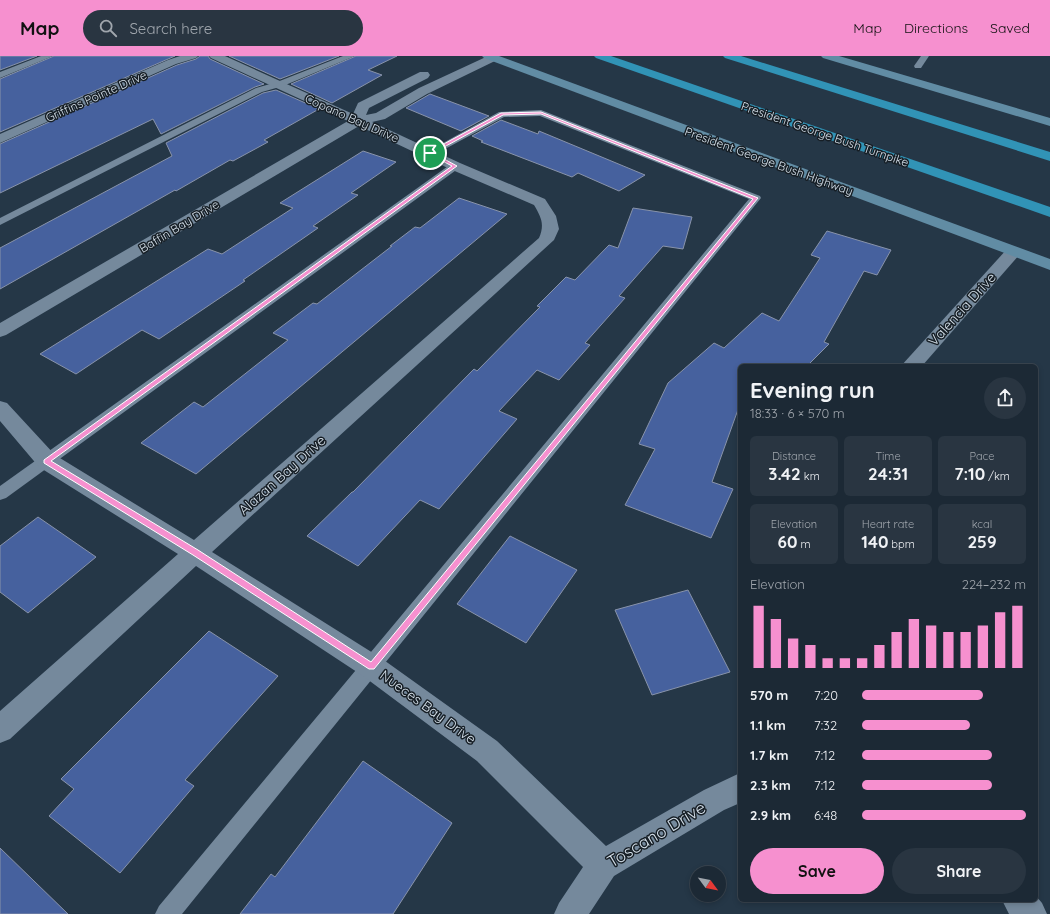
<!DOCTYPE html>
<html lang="en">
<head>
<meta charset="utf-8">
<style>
	:root { --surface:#1c2935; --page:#293541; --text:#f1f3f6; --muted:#a0a6ad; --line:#3a4550; --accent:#f690cf }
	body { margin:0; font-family:Quicksand,sans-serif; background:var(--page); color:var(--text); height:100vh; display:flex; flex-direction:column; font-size:15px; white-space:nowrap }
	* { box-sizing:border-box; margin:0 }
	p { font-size:13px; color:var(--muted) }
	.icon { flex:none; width:22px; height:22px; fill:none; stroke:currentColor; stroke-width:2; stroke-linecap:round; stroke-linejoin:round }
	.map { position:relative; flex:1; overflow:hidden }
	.drawer { position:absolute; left:738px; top:308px; width:300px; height:538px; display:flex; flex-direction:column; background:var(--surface); border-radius:6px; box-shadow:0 2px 6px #0003,0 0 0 1px var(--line) }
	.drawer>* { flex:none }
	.needle { width:26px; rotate:122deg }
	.tools { position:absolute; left:690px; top:810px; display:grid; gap:8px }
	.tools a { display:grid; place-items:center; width:36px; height:36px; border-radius:50%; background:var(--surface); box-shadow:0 2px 6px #0003,0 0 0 1px var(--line); font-size:20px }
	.pin { position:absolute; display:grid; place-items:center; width:34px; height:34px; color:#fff; margin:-17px; border:2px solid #fff; border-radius:50%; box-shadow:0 1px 4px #0007 }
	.round { display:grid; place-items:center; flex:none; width:42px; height:42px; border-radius:21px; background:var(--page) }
	.headline { display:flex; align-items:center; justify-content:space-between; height:68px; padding:0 12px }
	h1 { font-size:22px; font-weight:700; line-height:30px }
	.metrics { display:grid; grid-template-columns:repeat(3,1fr); gap:6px; height:68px; padding:4px 12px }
	.metrics div { display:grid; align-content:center; border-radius:6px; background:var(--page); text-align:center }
	.metrics b { font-size:17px; font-weight:700 }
	.metrics small { font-size:11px; font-weight:400 }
	.metrics p { font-size:11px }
	.chart { height:112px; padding:8px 12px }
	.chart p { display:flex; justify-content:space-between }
	.chart svg { width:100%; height:72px; margin-top:4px; stroke:var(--accent); stroke-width:6 }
	.button { display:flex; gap:8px; margin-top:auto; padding:8px 12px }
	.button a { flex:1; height:46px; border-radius:24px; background:var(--accent); color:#111; font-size:16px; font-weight:700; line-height:46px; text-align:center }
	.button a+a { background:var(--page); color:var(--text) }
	ul { padding:0 12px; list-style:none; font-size:13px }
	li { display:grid; grid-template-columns:64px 48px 1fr; align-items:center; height:30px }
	li i { height:10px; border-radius:5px; background:var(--accent) }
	header { display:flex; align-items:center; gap:24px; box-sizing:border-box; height:56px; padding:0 20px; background:var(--accent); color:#111 }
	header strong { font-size:19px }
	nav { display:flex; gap:22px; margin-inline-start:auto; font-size:14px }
	.search { width:280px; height:36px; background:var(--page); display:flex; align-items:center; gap:10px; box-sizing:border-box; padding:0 14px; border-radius:22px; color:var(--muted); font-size:15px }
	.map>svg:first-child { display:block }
	.building { fill:#46619e; stroke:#8893aa }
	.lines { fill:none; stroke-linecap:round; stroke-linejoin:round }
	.lane { fill:#75899c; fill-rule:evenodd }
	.street { fill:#75899c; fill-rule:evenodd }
	.secondary { fill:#618ca4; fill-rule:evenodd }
	.highway { fill:#3193b6; fill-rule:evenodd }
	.route { fill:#f690cf; stroke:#fff; fill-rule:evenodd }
	.labels { text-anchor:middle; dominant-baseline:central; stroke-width:3; stroke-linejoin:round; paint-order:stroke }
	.far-street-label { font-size:12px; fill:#d5e0ea; stroke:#161e25 }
	.street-label { font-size:14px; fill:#d5e0ea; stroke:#161e25 }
	.near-street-label { font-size:17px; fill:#d5e0ea; stroke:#161e25 }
</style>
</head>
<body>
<header>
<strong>Map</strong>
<div class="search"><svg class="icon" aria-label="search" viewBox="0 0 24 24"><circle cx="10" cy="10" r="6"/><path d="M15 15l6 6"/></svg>Search here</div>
<nav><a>Map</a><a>Directions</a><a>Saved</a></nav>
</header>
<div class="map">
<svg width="1050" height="858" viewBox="0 0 1050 858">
	<rect width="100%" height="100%" fill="#253747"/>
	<!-- building -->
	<g class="building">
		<path d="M 0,0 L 37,0 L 0,14 Z"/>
		<path d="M 54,0 L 175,0 L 0,76 L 0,23 Z"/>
		<path d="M 200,0 L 208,0 L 210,3 L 264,28 L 255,31 L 161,78 L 153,63 L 0,137 L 0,88 L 177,9 L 196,3 Z"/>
		<path d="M 229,0 L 339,0 L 280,23 Z"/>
		<path d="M 356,0 L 397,0 L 368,14 L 382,19 L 332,47 L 291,28 Z"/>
		<path d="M 276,34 L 319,53 L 264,84 L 268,86 L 233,105 L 230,104 L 176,135 L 175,134 L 0,233 L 0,192 L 172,100 L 166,87 L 263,37 Z"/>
		<path d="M 430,38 L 489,60 L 461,75 L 406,52 Z"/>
		<path d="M 501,64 L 538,78 L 539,75 L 645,119 L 619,135 L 578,117 L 572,121 L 481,86 L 483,85 L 472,80 Z"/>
		<path d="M 363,95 L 396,106 L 351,137 L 358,139 L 313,170 L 318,172 L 243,224 L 245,225 L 159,283 L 142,274 L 76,318 L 40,298 L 208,193 L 222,198 L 293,152 L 280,147 Z"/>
		<path d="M 459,142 L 507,158 L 196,418 L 141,387 L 194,346 L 203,351 L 288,284 L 273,277 L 313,247 L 317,248 L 392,190 L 390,190 L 415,171 L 420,172 Z"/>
		<path d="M 633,152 L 692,161 L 683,193 L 663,190 L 619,240 L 625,242 L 585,287 L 590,289 L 559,324 L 537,314 L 499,355 L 517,363 L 439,453 L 420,444 L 358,510 L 307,480 L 352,436 L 353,436 L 474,313 L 477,315 L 540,251 L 537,250 L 566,221 L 575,224 L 609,189 L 618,192 Z"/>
		<path d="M 827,175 L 891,194 L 877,219 L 864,215 L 824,286 L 829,288 L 807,310 L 740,310 L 740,348 L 712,426 L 733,433 L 711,482 L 625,449 L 655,393 L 639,388 L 668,327 L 714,287 L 724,292 L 762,257 L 779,265 L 820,202 L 811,199 Z"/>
		<path d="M 38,461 L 96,501 L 28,557 L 0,536 L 0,490 Z"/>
		<path d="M 510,480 L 577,514 L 526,587 L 457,548 Z"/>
		<path d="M 688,534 L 730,616 L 652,639 L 615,554 Z"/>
		<path d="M 209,575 L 278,620 L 185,724 L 194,730 L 120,817 L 49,760 L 74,733 L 61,723 Z"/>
		<path d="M 363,705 L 452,767 L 393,858 L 240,858 L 271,818 L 275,821 Z"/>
		<path d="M 0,792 L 68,858 L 0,858 Z"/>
	</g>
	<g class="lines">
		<!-- lane -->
		<g class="lane">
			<path d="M 41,0 L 53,0 L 0,22 L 0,16 Z"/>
			<path d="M 343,0 L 355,0 L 283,30 L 262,36 L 0,169 L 0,162 L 256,32 L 277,26 Z"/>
			<path d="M 921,0 L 929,0 L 921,12 L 915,12 L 914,10 Z"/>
			<path d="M 541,54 L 760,140 L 761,142 L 182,858 L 155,858 L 159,850 L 749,143 L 540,60 L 504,61 L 434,99 L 426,99 L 425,97 L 499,56 Z"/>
			<path d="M 455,107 L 459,108 L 460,110 L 459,112 L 6,442 L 0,444 L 0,430 L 451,108 Z"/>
		</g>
		<!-- street -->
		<g class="street">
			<path d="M 180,0 L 198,0 L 196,2 L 176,8 L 0,87 L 0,78 L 168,4 Z"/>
			<path d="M 209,0 L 225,0 L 353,58 L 358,47 L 420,16 L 428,16 L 430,19 L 428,22 L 369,52 L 366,59 L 376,57 L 419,32 L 488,0 L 497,0 L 499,2 L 497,4 L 427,38 L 385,63 L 372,66 L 460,107 L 545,143 L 556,160 L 559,173 L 554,184 L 212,496 L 381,602 L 497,685 L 606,790 L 704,734 L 740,717 L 740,747 L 724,754 L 614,820 L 589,858 L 554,858 L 559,847 L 583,811 L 477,705 L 363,620 L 196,510 L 10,683 L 0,687 L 0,655 L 178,498 L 39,411 L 0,365 L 0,345 L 7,347 L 55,399 L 194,484 L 539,182 C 545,168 541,161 534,149 L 450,113 L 359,70 L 6,279 L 0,281 L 0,267 L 348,65 L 211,2 Z"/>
			<path d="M 1013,191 L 1019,193 L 1021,196 L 1019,199 L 922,310 L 901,310 L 1007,193 Z"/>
			<path d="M 1036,840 L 1042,847 L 1047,858 L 1009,858 L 1002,844 L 1036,844 Z"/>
		</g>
		<!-- secondary -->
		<g class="secondary">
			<path d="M 482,0 L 499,0 L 1050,203 L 1050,214 L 484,2 Z"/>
			<path d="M 821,0 L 839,0 L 1050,62 L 1050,70 L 823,2 Z"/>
		</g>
		<!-- highway -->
		<g class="highway">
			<path d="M 594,0 L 611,0 L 1050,151 L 1050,161 L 596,2 Z"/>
			<path d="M 723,0 L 741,0 L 1050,96 L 1050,105 L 725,2 Z"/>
		</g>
	</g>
	<!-- route -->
	<path class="route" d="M 541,56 L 758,142 L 374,613 L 369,613 L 193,499 L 44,407 L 44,404 L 452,110 L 429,98 L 429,96 L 501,57 ZM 541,58 L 753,143 L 371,606 L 198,494 L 51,405 L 457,110 L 433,97 L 503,59 Z"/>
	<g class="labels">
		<!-- far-street labels -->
		<g class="far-street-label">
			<text transform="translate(96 40) rotate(-24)">Griffins Pointe Drive</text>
			<text transform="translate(352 62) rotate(24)">Copano Bay Drive</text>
			<text transform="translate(825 78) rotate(19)">President George Bush Turnpike</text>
			<text transform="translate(769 105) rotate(20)">President George Bush Highway</text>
			<text transform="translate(179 170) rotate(-31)">Baffin Bay Drive</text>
		</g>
		<!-- street labels -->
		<g class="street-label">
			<text transform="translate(962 253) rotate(-48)">Valencia Drive</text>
			<text transform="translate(282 419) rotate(-42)">Alazan Bay Drive</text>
			<text transform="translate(428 651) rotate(36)">Nueces Bay Drive</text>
		</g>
		<!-- near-street labels -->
		<g class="near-street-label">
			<text transform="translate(656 778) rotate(-31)">Toscano Drive</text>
		</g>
	</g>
</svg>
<div class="tools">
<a><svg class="needle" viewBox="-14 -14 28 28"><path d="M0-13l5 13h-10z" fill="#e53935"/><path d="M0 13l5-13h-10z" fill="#a0a6ad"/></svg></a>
</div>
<div class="pin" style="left:430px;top:97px;background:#1e9e55"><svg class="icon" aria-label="arrive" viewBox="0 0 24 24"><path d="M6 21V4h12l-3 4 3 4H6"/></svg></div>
<section class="drawer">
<div class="headline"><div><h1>Evening run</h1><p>18:33 · 6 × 570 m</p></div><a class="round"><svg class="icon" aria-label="share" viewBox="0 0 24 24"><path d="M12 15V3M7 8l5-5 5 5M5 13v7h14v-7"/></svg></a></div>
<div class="metrics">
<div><p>Distance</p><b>3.42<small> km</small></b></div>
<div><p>Time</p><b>24:31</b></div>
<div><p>Pace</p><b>7:10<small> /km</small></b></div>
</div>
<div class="metrics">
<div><p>Elevation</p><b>60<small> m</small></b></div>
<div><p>Heart rate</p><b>140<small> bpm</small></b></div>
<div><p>kcal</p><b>259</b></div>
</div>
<div class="chart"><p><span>Elevation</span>224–232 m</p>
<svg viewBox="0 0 160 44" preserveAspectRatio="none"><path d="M5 44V6M15 44V14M25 44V26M35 44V30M45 44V38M55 44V38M65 44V38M75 44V30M85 44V22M95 44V14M105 44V18M115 44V22M125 44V22M135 44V18M145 44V10M155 44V6"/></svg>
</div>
<ul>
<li><b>570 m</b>7:20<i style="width:74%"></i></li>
<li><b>1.1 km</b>7:32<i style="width:66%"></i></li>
<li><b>1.7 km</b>7:12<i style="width:79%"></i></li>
<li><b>2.3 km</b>7:12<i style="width:79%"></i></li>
<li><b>2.9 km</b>6:48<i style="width:100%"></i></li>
</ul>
<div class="button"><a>Save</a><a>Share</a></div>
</section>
</div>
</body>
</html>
